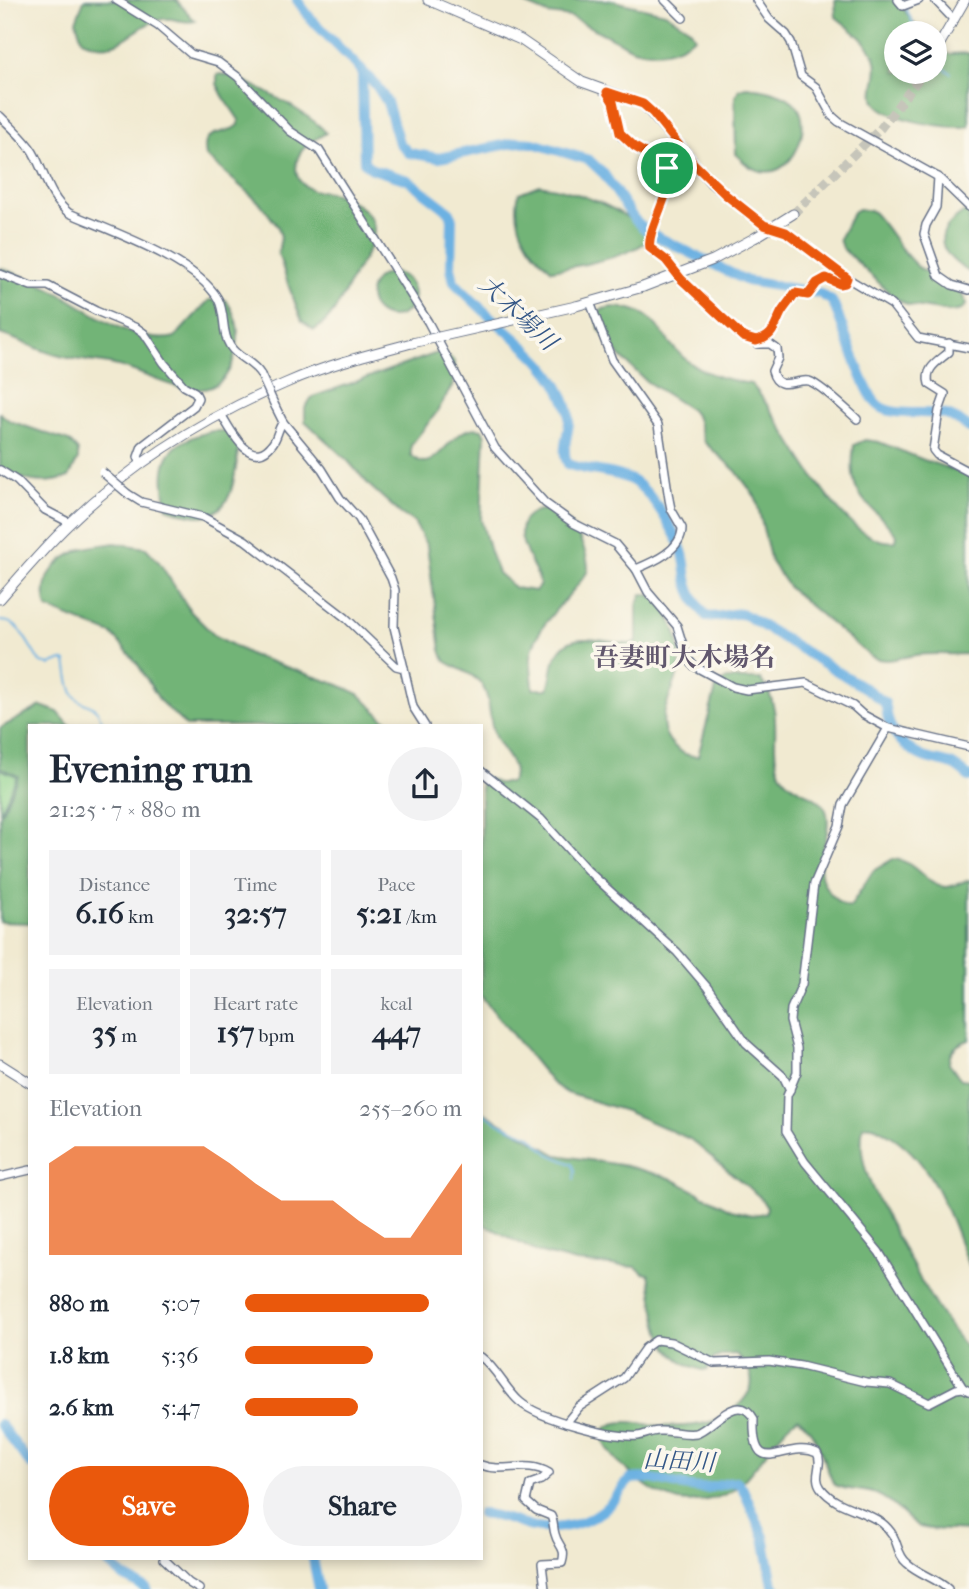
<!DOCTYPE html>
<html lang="en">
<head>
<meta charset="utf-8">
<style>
	:root { --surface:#fff; --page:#f2f2f3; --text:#1f2937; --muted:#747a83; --accent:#ea580c }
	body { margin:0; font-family:"IM FELL French Canon","Noto Serif JP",serif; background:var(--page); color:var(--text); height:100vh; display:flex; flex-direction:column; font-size:26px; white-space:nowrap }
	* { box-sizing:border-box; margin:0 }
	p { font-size:23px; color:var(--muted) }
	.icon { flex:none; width:38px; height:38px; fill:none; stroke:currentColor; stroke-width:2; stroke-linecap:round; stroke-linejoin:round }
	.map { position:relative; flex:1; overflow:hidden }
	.drawer { position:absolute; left:28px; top:724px; width:455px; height:836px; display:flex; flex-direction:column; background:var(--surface); border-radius:0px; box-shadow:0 4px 10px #0003 }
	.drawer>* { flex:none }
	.controls { position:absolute; left:884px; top:21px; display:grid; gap:14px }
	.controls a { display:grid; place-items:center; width:63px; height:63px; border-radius:50%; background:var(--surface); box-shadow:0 4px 10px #0003; font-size:35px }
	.pin { position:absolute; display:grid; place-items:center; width:60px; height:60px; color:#fff; margin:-30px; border:4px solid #fff; border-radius:50%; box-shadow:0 2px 7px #0007 }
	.round { display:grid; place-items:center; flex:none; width:74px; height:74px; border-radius:37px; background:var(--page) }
	.overview { display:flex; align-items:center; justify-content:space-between; height:119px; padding:0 21px }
	h1 { font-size:38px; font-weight:800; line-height:52px }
	.figures { display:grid; grid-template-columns:repeat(3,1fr); gap:10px; height:119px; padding:7px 21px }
	.figures div { display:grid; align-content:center; border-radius:0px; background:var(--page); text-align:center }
	.figures b { font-size:30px; font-weight:800 }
	.figures small { font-size:19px; font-weight:400 }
	.figures p { font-size:19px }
	.chart { height:196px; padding:14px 21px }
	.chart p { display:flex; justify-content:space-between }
	.chart svg { width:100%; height:126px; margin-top:7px; fill:var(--accent); opacity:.7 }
	.primary-button { display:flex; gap:14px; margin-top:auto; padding:14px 21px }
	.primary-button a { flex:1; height:80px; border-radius:42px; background:var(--accent); color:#fff; font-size:28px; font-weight:800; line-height:80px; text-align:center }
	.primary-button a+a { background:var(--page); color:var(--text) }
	ul { padding:0 21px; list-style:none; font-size:23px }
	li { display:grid; grid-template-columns:112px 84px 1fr; align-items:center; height:52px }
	li i { height:18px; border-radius:9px; background:var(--accent) }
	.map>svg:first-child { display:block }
	.green { fill:#8dd28b; stroke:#548074; stroke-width:2 }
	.forest { fill:#72b477; stroke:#46726a; stroke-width:2 }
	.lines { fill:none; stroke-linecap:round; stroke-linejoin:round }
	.stream { stroke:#6cb1e2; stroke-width:2 }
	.river { stroke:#6cb1e2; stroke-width:10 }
	.tertiary-tunnel { stroke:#c6c5ba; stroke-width:9; stroke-dasharray:9 4.5; stroke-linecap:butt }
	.minor-casing { stroke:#667086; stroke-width:10 }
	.tertiary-casing { stroke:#667086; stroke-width:11 }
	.minor { stroke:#fff; stroke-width:7 }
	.tertiary { stroke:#fff; stroke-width:9 }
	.minor-bridge-casing { stroke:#667086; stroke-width:10; stroke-linecap:butt }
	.tertiary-bridge-casing { stroke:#667086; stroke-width:11; stroke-linecap:butt }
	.minor-bridge { stroke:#fff; stroke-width:7 }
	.tertiary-bridge { stroke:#fff; stroke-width:9 }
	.route-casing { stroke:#fff; stroke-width:14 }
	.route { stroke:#ea580c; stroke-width:9 }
	.labels { text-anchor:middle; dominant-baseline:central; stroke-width:7; stroke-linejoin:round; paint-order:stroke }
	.water-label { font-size:24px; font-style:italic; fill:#335686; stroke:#fbf7ec }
	.quarter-label { font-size:26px; font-weight:bold; fill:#61576d; stroke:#fbf7ec }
</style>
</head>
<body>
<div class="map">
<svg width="969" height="1589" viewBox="0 0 969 1589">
	<rect width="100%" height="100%" fill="#fbf7ec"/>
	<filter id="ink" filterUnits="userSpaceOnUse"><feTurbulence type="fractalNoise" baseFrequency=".0143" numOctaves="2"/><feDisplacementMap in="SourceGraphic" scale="14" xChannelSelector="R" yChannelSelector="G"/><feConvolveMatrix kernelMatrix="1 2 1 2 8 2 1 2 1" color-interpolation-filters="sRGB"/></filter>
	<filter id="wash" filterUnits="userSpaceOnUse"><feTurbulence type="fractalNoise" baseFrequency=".00686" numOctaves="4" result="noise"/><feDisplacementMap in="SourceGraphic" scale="28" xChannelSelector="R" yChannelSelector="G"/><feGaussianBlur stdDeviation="1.57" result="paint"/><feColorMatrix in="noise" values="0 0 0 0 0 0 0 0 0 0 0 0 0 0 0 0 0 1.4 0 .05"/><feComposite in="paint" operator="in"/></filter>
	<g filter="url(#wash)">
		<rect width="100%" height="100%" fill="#f1ead1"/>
		<!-- green -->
		<path class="green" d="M 0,769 L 17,776 L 0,813 Z"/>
		<!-- forest -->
		<g class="forest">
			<path d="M 84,0 L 176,0 L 195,21 C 183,24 174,17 163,19 C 131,24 122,59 82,40 L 76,21 Z"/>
			<path d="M 516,0 L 609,0 L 665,13 L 690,29 L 695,37 C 675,52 658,55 633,49 L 571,17 L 548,14 Z"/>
			<path d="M 835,0 L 897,0 L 921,33 L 896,33 L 896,72 L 934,72 L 935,49 L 948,54 L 969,53 L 969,126 C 950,130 888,120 876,103 C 869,92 880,73 876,61 C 872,44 849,28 836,17 Z"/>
			<path d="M 220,74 C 239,74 316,117 326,133 C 320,137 313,140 307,145 C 293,158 291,180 310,189 C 315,192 321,190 326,192 C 344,195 373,209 374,229 C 375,245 359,265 352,278 C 343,296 332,321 314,330 L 302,321 L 289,287 L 278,253 L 281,237 L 278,227 L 261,204 L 206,156 C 200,127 223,137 239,125 L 239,120 L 223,96 L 217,84 L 217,75 Z"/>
			<path d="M 746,87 C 761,88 788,93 797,106 C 817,133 780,205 736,154 L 735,97 L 739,89 Z"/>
			<path d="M 539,185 C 575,190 627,209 651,238 C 631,257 579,266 552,270 C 529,251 511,224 519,193 Z"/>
			<path d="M 858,209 L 872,211 C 889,228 899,250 917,266 C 932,279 963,284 966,305 L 961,310 L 952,312 L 908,305 L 895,298 L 842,248 L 839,239 L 853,212 Z"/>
			<path d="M 969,209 L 969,272 C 954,263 933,246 947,227 C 952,220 962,214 969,209 Z"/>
			<path d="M 0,268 C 19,274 38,282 55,291 C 88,308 136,347 175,337 L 209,300 L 226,300 C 238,318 241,333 235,355 C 218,420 156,375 118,366 C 99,361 79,361 60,356 C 40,351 20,340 0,334 Z"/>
			<circle cx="392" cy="295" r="22"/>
			<path d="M 612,307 C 662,308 655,337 689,362 C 707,375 729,380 751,384 C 786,420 840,551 896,541 L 897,536 C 869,499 846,501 854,445 L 865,440 L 879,442 L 924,460 L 969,475 L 969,654 C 952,655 934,653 916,655 C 899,657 888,664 871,657 L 790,589 L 771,562 L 756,498 L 736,471 L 704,442 L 697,418 L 691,410 L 646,381 L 621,357 L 599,329 L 598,314 L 603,309 Z"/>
			<path d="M 437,353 L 451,358 L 455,363 L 453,384 L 437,412 L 411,445 L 411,455 C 437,482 449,421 482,429 L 485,436 L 481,520 L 490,552 L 498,573 L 515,588 L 535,591 L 540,585 C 536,567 523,553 521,534 C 521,527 523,519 529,515 C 561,493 589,545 588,571 C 571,598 536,622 531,656 C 530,667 533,679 533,689 L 548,689 C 552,679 551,667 556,657 C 569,627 603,643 630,644 L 637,641 L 637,605 L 642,594 C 654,594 661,602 667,612 C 676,630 681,644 680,664 C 677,692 648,721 674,746 C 681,753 688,757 698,756 L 717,685 L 727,679 L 760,679 C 789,714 764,749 783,777 C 793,792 824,795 827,814 C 832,843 808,864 829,892 C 836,900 840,905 850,907 L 873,871 L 893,859 C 917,860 926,888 947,887 C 954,886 962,882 969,880 L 969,1040 C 957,1044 949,1050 949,1064 L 961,1079 L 969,1080 L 969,1267 C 950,1219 935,1161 888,1134 C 878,1128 873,1124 863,1126 C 861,1138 861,1151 864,1163 C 870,1189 885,1214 897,1237 C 919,1276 938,1317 969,1351 L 969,1531 C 955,1529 932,1531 920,1527 C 908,1522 894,1501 876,1494 C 862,1489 848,1491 834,1485 C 824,1464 818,1432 798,1418 C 773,1434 749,1488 721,1496 C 710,1500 691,1503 679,1501 C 672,1499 661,1495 654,1491 C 641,1483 579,1436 613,1424 C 625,1420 638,1423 650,1425 C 678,1428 714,1428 736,1408 C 741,1403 749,1394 751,1387 C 754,1375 745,1362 736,1354 L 723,1355 L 713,1359 L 707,1370 C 700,1371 698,1368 691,1366 C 654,1351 656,1309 649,1274 L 643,1273 L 636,1267 L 576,1262 L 537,1252 L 481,1223 L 481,1111 L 557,1155 L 627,1166 L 670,1178 L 731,1210 L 752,1215 L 765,1213 L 767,1208 L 760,1197 L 690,1139 L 626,1111 L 567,1093 L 552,1083 L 481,996 L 481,776 L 497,783 L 510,783 C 522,768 503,753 496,739 C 488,722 492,701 482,685 C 474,673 457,669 445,661 L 441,650 L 427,546 L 414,522 L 401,514 L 370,486 L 348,461 L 305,421 L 305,408 L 312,397 Z"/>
			<path d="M 0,413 L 10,421 L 69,441 L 78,451 L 78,459 L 69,477 C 44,486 21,482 0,467 Z"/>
			<path d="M 213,431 L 227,431 L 237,437 L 239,444 C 235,471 236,514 200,516 C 189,516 177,511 167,508 C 158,461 164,442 213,431 Z"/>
			<path d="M 115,543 L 146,548 L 159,562 L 191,612 L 214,635 L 251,655 L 339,685 L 359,694 L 383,718 L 396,726 L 186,726 L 160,701 L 137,663 L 112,634 L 47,608 C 38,580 56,559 82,549 C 92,545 105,545 115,543 Z"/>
			<path d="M 41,706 L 58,712 L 70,726 L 30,726 L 30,923 L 0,922 L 0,816 L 18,776 L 0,768 L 0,728 Z"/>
		</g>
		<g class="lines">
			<!-- stream -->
			<g class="stream">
				<path d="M 906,8 L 917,33"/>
				<path d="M 935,62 L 951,73"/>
				<path d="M 0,621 C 21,619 29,649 41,663 L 50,665 L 62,660 L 66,662 C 68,672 69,687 74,695 C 85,711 94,696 104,726"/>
				<path d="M 481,1112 L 499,1123 L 530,1136 L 549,1154 L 572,1164 L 575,1170 L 574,1179"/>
			</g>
			<!-- river -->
			<g class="river">
				<path d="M 297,0 L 311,19 L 376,85 L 387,102 L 399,143 L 409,153 L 439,158 L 518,142 L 533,143 L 589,160 L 604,174 L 634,219 L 648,232 L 747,281 L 819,293 L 832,301 C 843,323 863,392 878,405 C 892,418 927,410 946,415 C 955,417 962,423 969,428"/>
				<path d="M 362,70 L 364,162 L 372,169 L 408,180 L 450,212 L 452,219 L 451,268 L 454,282 C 467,295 480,308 494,320 C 524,346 554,367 567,406 C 575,426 558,447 568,464 C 588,472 612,470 631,480 C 650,489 675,531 682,551 C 686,561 685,572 688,583 C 691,596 698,606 706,616 C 720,620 731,610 745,615 L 868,690 L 885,703 C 887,710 887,719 890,725 C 896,740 915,756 930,759 C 951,764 952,762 969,777"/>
				<path d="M 0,1424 L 30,1464"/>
				<path d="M 481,1514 C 498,1514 513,1522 529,1526 C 556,1532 590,1525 610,1504 C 618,1496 623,1486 631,1479 C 656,1475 678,1489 704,1488 C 715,1488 725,1482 737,1482 L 742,1487 L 764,1537 L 773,1585 L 776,1589"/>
				<path d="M 103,1559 L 123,1576 L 147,1589"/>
				<path d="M 313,1559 L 319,1589"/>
			</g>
		</g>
	</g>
	<g filter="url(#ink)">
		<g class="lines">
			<!-- tertiary-tunnel -->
			<path class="tertiary-tunnel" d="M 793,214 L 880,129 L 924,72"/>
			<defs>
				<g id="minor">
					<path d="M 116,0 L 158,26 L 191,54 L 218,62 L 238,77 L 290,131 L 319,150 L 428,322 L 495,448 L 545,503 L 573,523 L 615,544 L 636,569 L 648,592 L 677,626 L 687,658 L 694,666 L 733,687 L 747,690 L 806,683 L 853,706 L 862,714 L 888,728 L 969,747"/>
					<path d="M 665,0 L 683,18"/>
					<path d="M 756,0 L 769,19 L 786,34 L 791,42 L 801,76 L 816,87 L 832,116 L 839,122 L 938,177 L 969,207"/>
					<path d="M 898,0 L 903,6 L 919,0"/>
					<path d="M 935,0 L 954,20"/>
					<path d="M 607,92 L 613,102 L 618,129 L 622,137 L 670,171 C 671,194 646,232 650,249 L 666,260 L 681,279 L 743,337 L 756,341 C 774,337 774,327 781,313 C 785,306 791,300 795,294 L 808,295 L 817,283 L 826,278 L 843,284 L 847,278"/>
					<path d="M 0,116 C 11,127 25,139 33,152 C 45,173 49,198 69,213 C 110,231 196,260 218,299 C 226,314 221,332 230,346 C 238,359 253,361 261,375"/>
					<path d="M 938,177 L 936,207 L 926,225 L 924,234 L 939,276 L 952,285 L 969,290"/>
					<path d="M 773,228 L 786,232 L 847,278 L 892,305 L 918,338 L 969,348"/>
					<path d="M 0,274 L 31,286 L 48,286 L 96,311 L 137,328 L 144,333 L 164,363 L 184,386 L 195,392 L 198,398 L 194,406 L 142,446 L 138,457 L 141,464"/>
					<path d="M 590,302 L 612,360 L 658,425 L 669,499 L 671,509 L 682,528 C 682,550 653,562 636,569"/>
					<path d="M 949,343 L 949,352 C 939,361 924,368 929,384 L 945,394 L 939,411 L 933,450 L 937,455 L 969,472"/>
					<path d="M 757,344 L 770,344 L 777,349 L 778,358 L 772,371 C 778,394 796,378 809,381 C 821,385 847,410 857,419"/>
					<path d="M 275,406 L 283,422 L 322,469 L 340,498 L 359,519 L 391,578 L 395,590 L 394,627 L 404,668 L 413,707 L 425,726"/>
					<path d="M 221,414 C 231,430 251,473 273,443 C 278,436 278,428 283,422"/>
					<path d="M 0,470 L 17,481 L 45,510 L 70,523"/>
					<path d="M 128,494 L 141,502 L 203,517 L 245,540 L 346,618 L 396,666 L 404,668"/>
					<path d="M 888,728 L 843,805 L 839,826 L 814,884 L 802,984 L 791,1009 L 790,1021 L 797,1048 L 797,1072 L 787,1096 L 786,1131 L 805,1162 L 879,1252 L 963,1388 L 969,1391"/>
					<path d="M 481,771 L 541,819 L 587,870 L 677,952 L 707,987 L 746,1043 L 783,1076 L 790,1090"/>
					<path d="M 0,1177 L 30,1170"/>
					<path d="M 481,1357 C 497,1369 505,1389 520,1402 C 540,1419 611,1438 638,1436 C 645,1435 651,1431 659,1431 C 671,1430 684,1435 696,1433 C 712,1429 738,1389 754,1419 C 752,1484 786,1438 817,1453 C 824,1464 812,1476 821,1488 C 836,1508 863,1509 882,1523 C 901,1538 894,1552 907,1563 C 919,1574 936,1578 948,1589"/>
					<path d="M 566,1423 L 579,1407 L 624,1378 L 645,1348 L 656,1340 L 671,1342 L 714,1363 L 769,1361 L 801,1366 L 866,1382 L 890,1384 L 929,1403 L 956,1389 L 963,1388"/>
					<path d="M 481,1465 C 505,1474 526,1459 549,1473 L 541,1480 L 530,1484 L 526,1501 L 536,1510 L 551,1516 C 554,1522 553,1528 555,1534 C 558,1547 567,1547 562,1563 L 542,1564 L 545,1589"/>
					<path d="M 164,1559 L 189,1583 L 199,1589"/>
				</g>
				<g id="tertiary">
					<path d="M 428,0 L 521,40 L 582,82 L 643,104 L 711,183 L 764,225 L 773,228"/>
					<path d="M 934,54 L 965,0"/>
					<path d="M 756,237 L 793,214"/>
					<path d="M 576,306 L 643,287"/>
					<path d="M 0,599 C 22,574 44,548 68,525 C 131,464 206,417 286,383 C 326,365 370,354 412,343"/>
					<path d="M 0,1064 L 30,1083"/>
				</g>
			</defs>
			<!-- minor casing -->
			<use href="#minor" class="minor-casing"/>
			<!-- tertiary casing -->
			<use href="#tertiary" class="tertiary-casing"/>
			<!-- minor -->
			<use href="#minor" class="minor"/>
			<!-- tertiary -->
			<use href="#tertiary" class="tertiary"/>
			<defs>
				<g id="minor-bridge">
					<path d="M 261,375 L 275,406"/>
					<path d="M 102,472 L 128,494"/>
				</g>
				<g id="tertiary-bridge">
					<path d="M 643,287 L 713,260 L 756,237"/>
					<path d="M 412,343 L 576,306"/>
				</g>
			</defs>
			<!-- minor-bridge casing -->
			<use href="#minor-bridge" class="minor-bridge-casing"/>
			<!-- tertiary-bridge casing -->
			<use href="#tertiary-bridge" class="tertiary-bridge-casing"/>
			<!-- minor-bridge -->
			<use href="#minor-bridge" class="minor-bridge"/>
			<!-- tertiary-bridge -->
			<use href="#tertiary-bridge" class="tertiary-bridge"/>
		</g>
	</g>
	<g class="lines" filter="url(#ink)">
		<defs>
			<path id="route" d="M 607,92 L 643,104 L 653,113 L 694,164 L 726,195 L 764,225 L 786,232 L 847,278 L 845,283 L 840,284 L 826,278 L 817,283 L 808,295 L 795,293 C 791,300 785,306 781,313 C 774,327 774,337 756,341 L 743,337 L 681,279 L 666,260 L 650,248 C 646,232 671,194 670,171 L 662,163 L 635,147 L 620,133 L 613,102 Z"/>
		</defs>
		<!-- route casing -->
		<use href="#route" class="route-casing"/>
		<!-- route -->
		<use href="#route" class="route"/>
	</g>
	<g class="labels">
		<!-- water labels -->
		<g class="water-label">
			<text transform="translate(518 313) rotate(43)">大木場川</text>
			<text transform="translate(679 1461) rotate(3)">山田川</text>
		</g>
		<!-- quarter labels -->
		<g class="quarter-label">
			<text x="684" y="657">吾妻町大木場名</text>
		</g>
	</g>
</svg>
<div class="controls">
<a><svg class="icon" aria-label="layers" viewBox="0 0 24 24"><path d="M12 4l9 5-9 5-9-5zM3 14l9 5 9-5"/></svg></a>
</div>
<div class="pin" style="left:667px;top:168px;background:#1e9e55"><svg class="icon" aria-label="arrive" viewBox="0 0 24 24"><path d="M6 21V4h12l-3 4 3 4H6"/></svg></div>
<section class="drawer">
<div class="overview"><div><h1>Evening run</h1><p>21:25 · 7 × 880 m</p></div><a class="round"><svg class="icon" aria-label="share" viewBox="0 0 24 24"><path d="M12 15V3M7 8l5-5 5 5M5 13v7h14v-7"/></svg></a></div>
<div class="figures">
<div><p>Distance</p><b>6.16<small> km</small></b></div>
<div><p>Time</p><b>32:57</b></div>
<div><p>Pace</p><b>5:21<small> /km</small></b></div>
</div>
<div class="figures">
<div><p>Elevation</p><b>35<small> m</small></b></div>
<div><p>Heart rate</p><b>157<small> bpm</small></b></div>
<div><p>kcal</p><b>447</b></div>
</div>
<div class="chart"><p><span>Elevation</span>255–260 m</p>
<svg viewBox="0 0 160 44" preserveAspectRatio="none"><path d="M0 44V12L10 6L20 6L30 6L40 6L50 6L60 6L70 12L80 19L90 25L100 25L110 25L120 32L130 38L140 38L150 25L160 12V44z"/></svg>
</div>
<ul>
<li><b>880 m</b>5:07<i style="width:85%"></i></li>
<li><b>1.8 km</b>5:36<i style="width:59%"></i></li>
<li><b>2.6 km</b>5:47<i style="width:52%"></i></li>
</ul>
<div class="primary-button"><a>Save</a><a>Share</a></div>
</section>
</div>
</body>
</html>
